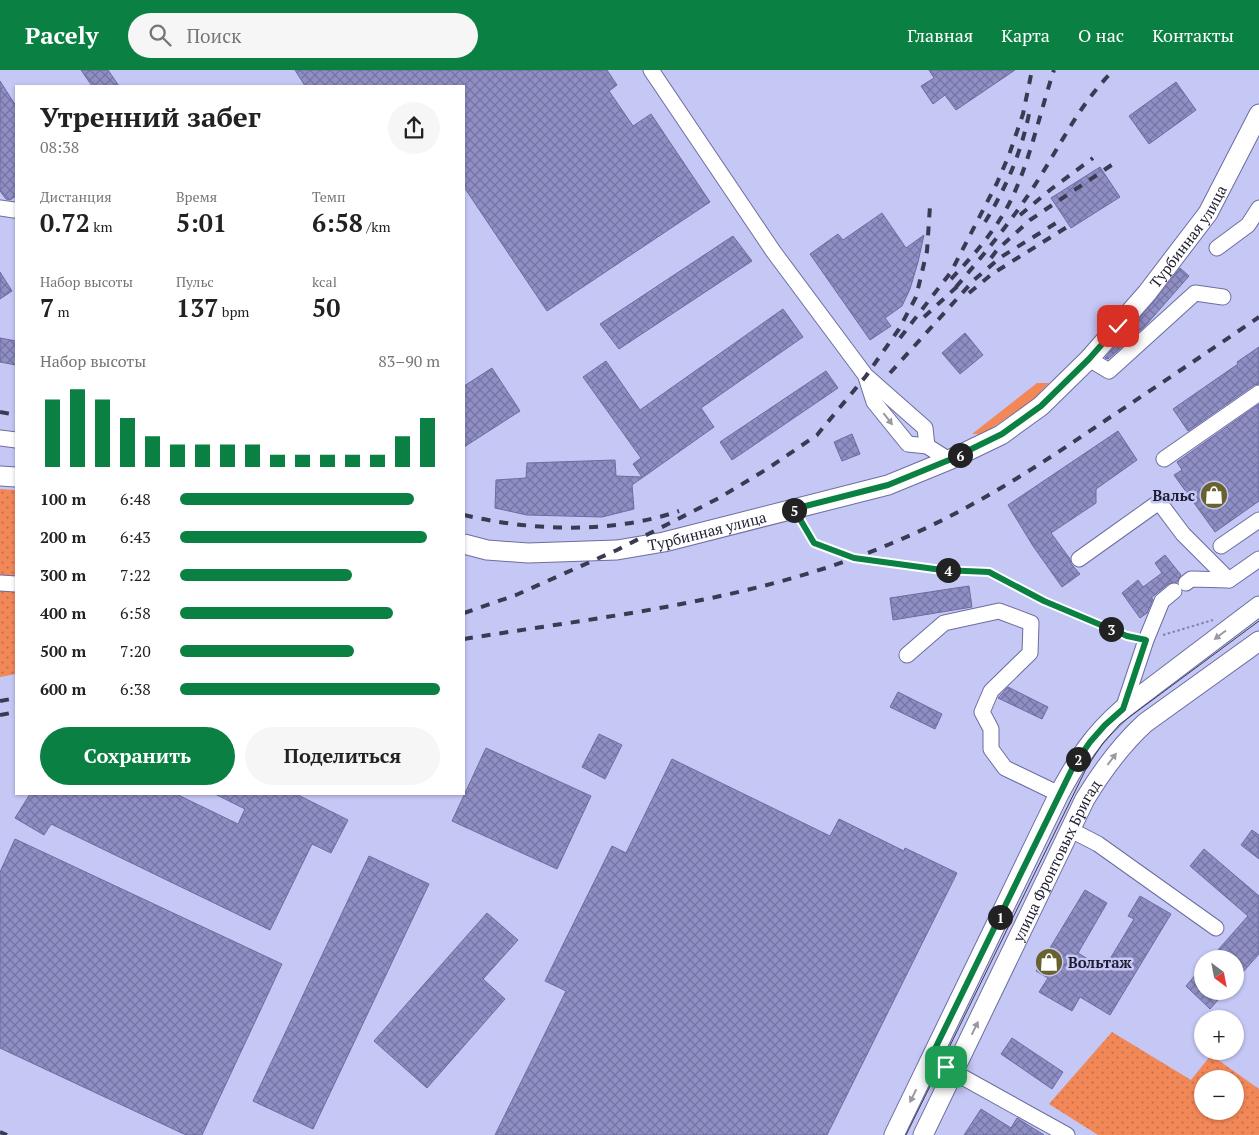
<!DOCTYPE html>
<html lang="ru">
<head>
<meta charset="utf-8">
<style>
	:root { --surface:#fff; --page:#f6f6f6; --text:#222; --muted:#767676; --accent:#0b8043 }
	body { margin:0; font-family:"PT Serif",serif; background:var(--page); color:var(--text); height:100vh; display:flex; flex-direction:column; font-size:19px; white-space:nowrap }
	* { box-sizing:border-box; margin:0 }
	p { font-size:16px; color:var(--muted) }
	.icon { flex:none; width:28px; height:28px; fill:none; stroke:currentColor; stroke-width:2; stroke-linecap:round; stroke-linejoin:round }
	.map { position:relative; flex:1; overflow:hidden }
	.drawer { position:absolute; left:15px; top:15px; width:450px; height:710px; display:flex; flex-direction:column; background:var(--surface); border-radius:0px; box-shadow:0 1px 4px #0004 }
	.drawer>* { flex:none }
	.needle { width:32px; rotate:148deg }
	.tools { position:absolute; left:1194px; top:880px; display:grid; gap:10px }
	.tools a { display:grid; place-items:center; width:50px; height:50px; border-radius:50%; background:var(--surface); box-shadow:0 1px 4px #0004; font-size:25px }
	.pin { position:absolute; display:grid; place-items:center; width:42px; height:42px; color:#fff; margin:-21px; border-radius:10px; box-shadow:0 2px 8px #0006 }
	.km { position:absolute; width:25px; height:25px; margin:-12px; border-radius:50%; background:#222; color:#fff; font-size:14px; line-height:25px; text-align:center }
	.round { display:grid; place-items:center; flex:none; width:52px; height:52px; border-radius:26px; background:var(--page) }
	.summary { display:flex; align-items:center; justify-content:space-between; height:85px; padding:0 25px }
	h1 { font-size:28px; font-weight:700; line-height:38px }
	.metrics { display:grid; grid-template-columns:repeat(3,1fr); gap:8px; height:85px; padding:5px 25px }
	.metrics div { display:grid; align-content:center }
	.metrics b { font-size:25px; font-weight:700 }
	.metrics small { font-size:14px; font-weight:400 }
	.metrics p { font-size:14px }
	.chart { height:140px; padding:10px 25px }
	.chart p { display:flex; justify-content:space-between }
	.chart svg { width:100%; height:90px; margin-top:5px; stroke:var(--accent); stroke-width:6 }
	.button { display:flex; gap:10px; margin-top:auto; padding:10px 25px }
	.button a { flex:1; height:58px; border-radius:30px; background:var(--accent); color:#fff; font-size:20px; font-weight:700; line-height:58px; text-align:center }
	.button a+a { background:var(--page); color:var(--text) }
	ul { padding:0 25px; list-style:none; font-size:16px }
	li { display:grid; grid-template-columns:80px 60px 1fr; align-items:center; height:38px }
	li i { height:12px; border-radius:6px; background:var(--accent) }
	header { display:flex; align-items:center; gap:30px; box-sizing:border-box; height:70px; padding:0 25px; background:var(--accent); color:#fff }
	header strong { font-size:24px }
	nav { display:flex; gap:28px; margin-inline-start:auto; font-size:18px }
	.search { width:350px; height:45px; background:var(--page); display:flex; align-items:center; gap:12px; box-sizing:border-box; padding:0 18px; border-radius:28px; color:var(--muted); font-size:19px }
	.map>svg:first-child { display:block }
	.green { fill:#f28758 }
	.garden { fill:url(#garden-dots); fill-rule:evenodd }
	.building { fill:url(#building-cross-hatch); stroke:#6d6ca1 }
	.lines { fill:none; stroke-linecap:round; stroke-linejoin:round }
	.minor-casing { stroke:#6d6da2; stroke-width:17 }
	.major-casing { stroke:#6d6da2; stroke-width:21 }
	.path { stroke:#8182a6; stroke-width:2; stroke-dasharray:2.5 2.5; stroke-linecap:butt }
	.minor { stroke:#fff; stroke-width:15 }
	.major { stroke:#fff; stroke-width:19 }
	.tram { stroke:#3a3a53; stroke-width:1 }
	.rail { stroke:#3a3a53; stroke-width:4; stroke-dasharray:9 9; stroke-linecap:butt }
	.oneway { fill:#9999a3 }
	.route-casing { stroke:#fff; stroke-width:10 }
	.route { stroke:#0b8043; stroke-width:6 }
	.labels { text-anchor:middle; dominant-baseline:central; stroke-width:5; stroke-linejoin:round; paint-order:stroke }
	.street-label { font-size:15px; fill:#1d1d32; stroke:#c5c7f5 }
	.poi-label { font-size:15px; font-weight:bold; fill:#1d1d32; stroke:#c5c7f5; text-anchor:end }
</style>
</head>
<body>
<header>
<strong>Pacely</strong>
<div class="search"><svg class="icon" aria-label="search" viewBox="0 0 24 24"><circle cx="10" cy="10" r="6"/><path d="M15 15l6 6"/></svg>Поиск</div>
<nav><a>Главная</a><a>Карта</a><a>О нас</a><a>Контакты</a></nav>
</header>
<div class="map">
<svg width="1259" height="1065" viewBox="0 0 1259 1065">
	<defs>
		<pattern id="garden-dots" width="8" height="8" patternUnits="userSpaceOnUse" patternTransform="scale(1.25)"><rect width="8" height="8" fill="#f28758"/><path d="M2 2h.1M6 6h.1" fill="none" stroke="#c36e49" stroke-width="1.8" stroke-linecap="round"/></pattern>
		<pattern id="building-cross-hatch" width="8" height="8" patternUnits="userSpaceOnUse" patternTransform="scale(1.25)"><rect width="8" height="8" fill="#8f8fc6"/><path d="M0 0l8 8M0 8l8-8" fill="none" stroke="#7474a1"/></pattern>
	</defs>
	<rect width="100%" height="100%" fill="#c5c7f5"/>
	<!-- green -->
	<path class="green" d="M 1037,313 L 1049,313 L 1033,330 L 983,364 L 972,364 Z"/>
	<!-- garden -->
	<g class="garden">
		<path d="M 0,419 L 16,420 L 16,604 L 0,607 Z"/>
		<path d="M 1112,962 L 1191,1010 L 1211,985 L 1259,1019 L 1259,1065 L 1098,1065 L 1049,1034 ZM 1202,1009 L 1235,1009 L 1235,1041 L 1202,1041 Z"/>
	</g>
	<!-- building -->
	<g class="building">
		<path d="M 81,0 L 108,0 L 119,16 L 92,16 Z"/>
		<path d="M 295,0 L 607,0 L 617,15 L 609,21 L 633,56 L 651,44 L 710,132 L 547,241 L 464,117 L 464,16 L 305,16 Z"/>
		<path d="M 929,0 L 1015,0 L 956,40 L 945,25 L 933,34 L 921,16 L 934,8 Z"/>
		<path d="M 0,11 L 16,36 L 16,126 L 10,130 L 6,129 L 0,121 Z"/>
		<path d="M 1176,12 L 1196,40 L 1149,74 L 1129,46 Z"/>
		<path d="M 1100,97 L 1120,127 L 1071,158 L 1051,128 Z"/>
		<path d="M 882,143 L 906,178 L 924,165 L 918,192 L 910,219 L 902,236 L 885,248 L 891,256 L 870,270 L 810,184 L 838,164 L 843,170 Z"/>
		<path d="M 733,166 L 752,191 L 619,279 L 600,254 Z"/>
		<path d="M 1180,198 L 1189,206 L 1146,255 L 1108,289 L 1105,288 L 1155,230 Z"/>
		<path d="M 0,202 L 12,221 L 0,229 Z"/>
		<path d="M 783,239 L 803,267 L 701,338 L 714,357 L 632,415 L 634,439 L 602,447 L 527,445 L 495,438 L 496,410 L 526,408 L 527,393 L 615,390 L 616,406 L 642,407 L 633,394 L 641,388 L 583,307 L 606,291 L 640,340 Z"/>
		<path d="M 965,263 L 983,285 L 960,304 L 942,283 Z"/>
		<path d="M 0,268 L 16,271 L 16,295 L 0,292 Z"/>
		<path d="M 1259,277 L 1259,314 L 1254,315 L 1188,361 L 1173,339 L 1238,294 L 1237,292 Z"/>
		<path d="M 492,298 L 520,341 L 464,377 L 464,316 Z"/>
		<path d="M 826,301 L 838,318 L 732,390 L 720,372 Z"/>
		<path d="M 1259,334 L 1259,431 L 1215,462 L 1174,405 L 1182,400 L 1177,392 Z"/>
		<path d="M 1118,361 L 1137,390 L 1096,419 L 1096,433 L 1051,463 L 1070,489 L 1071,494 L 1080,504 L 1062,517 L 1033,476 L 1008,435 Z"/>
		<path d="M 852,364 L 860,384 L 842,391 L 834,372 Z"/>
		<path d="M 1165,485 L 1181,505 L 1177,512 L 1168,514 L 1151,528 L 1153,529 L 1147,543 L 1140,548 L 1122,523 L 1138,510 L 1143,517 L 1162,503 L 1155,493 Z"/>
		<path d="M 969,516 L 972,537 L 893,550 L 890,528 Z"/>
		<path d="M 1008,617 L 1048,637 L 1042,649 L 998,628 Z"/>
		<path d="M 898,622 L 942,644 L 935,659 L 890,637 Z"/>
		<path d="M 599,664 L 622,675 L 605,709 L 582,697 Z"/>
		<path d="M 486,678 L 591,726 L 557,799 L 452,751 Z"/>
		<path d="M 672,689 L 830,766 L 839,749 L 904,781 L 905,778 L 957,803 L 827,1065 L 495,1065 L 566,921 L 545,911 L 612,776 L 626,783 Z"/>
		<path d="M 30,724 L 176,724 L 238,754 L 245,739 L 215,724 L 296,724 L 348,750 L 331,783 L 312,774 L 270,860 L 51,754 L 44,765 L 15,748 Z"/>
		<path d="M 1252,760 L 1259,765 L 1259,789 L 1241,775 Z"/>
		<path d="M 15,769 L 282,894 L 202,1065 L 186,1065 L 0,978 L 0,802 Z"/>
		<path d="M 1204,779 L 1259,826 L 1259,884 L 1235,911 L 1235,889 L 1210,889 L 1248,846 L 1190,796 Z"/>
		<path d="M 369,786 L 429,814 L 313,1059 L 253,1031 Z"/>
		<path d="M 1085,820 L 1107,833 L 1078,883 L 1104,899 L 1134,849 L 1128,846 L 1140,826 L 1171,844 L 1110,945 L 1080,927 L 1072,941 L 1039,922 L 1048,908 L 1036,901 Z"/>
		<path d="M 487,843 L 518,870 L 483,909 L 505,929 L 427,1018 L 374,971 Z"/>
		<path d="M 1202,897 L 1202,921 L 1226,921 L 1210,939 L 1186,916 Z"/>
		<path d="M 1012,968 L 1063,1002 L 1052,1019 L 1001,984 Z"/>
		<path d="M 981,1039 L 1011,1058 L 1017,1048 L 1044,1065 L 964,1065 Z"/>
	</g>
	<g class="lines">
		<defs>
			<g id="minor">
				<path d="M 651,0 L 773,181 L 866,306 L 925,358 L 927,376"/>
				<path d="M 0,138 L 14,140"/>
				<path d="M 1217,178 L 1248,155 L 1259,138"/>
				<path d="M 1089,289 L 1109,301 L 1195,223 L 1223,227"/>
				<path d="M 866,307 L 874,332 L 908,374 L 927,376 L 949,390"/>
				<path d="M 0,368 L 16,370"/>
				<path d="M 1164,389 L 1259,323"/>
				<path d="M 1221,476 L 1259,450"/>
				<path d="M 1079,489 L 1159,432 L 1183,464 L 1229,510"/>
				<path d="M 0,513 L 16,514"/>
				<path d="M 1186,513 L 1191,509 L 1229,510 L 1259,489"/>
				<path d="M 907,585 L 944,553 L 999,541 L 1031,553 L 1030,583 L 991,621 L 982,642 L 991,659 L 991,679 L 1005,698 L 1059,724"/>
				<path d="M 1123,639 L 1146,570 L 1162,531 L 1174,521"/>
				<path d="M 1071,760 L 1098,774 L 1216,858"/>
				<path d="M 930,989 L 1067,1065"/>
			</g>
			<g id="major">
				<path d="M 0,406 L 16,407"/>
				<path id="s1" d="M 464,474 L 487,480 L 528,483 L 617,480 L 664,472 L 888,415 L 949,390 L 1001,365 L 1041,336 L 1089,289 L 1147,223 L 1208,143 L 1259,44"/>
				<path d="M 894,1065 L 1059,724 C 1078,689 1092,666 1123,639 L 1259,536"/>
				<path id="s2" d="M 923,1065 L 1085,729 C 1102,701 1121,675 1145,653 L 1259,571"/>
			</g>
		</defs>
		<!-- minor casing -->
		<use href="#minor" class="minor-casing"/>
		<!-- major casing -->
		<use href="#major" class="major-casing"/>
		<!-- path -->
		<g class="path">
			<path d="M 801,452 L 814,473 L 854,487 L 942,500 L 989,502 L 1044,531 L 1134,568"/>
			<path d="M 1163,565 L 1213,550"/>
		</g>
		<!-- minor -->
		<use href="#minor" class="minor"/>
		<!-- major -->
		<use href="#major" class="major"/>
		<!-- tram -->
		<path class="tram" d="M 906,1065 L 1087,697 L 1103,673 L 1120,654 L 1259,551"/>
		<!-- rail -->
		<g class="rail">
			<path d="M 1020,145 L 1050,120 L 1093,88"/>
			<path d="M 985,152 C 1006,118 1021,83 1029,44"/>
			<path d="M 991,188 L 997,180 L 1030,150 L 1119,90"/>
			<path d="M 951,209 C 974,185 996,160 1011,130 C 1030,91 1040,42 1054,0"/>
			<path d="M 956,217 C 986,182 1015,147 1040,107 C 1063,70 1082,31 1114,0"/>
			<path d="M 969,223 L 992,204 L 1067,157"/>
			<path d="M 924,247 L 961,213"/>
			<path d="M 900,268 L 951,202 L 997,113 L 1009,85 L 1023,44 L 1032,0"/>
			<path d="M 890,303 L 974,210 L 1001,187 L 1056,153"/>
			<path d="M 0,342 L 16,345"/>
			<path d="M 464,445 C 532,461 612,464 679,441"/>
			<path d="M 464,543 L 516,525 L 617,480 L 719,428 L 767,399 L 817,365 L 866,306 L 899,259 L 916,227 L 927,181 L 930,136"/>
			<path d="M 464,569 C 606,546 756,531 890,474 C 968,442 1037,397 1106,350 C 1157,316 1208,282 1259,247"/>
			<path d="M 0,631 L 16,628"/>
			<path d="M 0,645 L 16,642"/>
			<path d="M 0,1062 L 7,1065"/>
		</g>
	</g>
	<!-- one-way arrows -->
	<defs><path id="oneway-solid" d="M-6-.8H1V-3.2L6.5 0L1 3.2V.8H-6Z" transform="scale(1.25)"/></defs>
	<g class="oneway">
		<use href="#oneway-solid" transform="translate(888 349) rotate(52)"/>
		<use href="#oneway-solid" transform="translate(1220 565) rotate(143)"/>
		<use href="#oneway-solid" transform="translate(1112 689) rotate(-53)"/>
		<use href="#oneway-solid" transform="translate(975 958) rotate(-64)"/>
		<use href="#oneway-solid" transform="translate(913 1026) rotate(116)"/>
	</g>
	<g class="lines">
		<defs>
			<path id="route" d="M 946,997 L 930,989 L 1074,695 L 1090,672 L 1105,655 L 1123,639 L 1146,570 L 1127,566 L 1044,531 L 989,502 L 942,500 L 854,488 L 814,473 L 794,439 L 888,415 L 949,390 L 1002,364 L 1041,336 L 1089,289 L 1118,256"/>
		</defs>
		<!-- route casing -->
		<use href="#route" class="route-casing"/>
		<!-- route -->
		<use href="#route" class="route"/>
	</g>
	<!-- icons -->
	<defs>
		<symbol id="shop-disc" viewBox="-11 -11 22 22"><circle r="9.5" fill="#67622e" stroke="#c5c7f5"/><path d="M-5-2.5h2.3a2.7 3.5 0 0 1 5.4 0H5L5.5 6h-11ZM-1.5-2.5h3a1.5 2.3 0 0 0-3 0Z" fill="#fff"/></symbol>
	</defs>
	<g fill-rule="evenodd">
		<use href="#shop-disc" x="1198" y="409" width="32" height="32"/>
		<use href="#shop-disc" x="1033" y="876" width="32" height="32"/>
	</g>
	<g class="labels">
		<!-- street labels -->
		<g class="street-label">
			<text stroke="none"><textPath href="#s1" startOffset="831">Турбинная улица</textPath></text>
			<text stroke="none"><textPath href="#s1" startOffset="246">Турбинная улица</textPath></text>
			<text stroke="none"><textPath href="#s2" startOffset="305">улица Фронтовых Бригад</textPath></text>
		</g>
		<!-- poi labels -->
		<g class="poi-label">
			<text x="1195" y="425">Вальс</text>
			<text x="1068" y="892" text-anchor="start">Вольтаж</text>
		</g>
	</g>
</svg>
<div class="tools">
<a><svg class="needle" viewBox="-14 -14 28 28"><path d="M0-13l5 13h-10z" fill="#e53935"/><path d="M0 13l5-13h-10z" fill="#767676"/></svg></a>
<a>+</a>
<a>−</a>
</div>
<div class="pin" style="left:946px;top:997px;background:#1e9e55"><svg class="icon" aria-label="arrive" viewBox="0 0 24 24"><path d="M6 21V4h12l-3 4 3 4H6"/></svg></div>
<div class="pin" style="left:1118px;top:256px;background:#d93025"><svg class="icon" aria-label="check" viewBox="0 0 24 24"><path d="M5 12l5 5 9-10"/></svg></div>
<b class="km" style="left:1000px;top:847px">1</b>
<b class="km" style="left:1078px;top:689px">2</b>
<b class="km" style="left:1111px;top:559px">3</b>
<b class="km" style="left:948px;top:500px">4</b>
<b class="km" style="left:794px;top:440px">5</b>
<b class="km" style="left:960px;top:385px">6</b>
<section class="drawer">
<div class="summary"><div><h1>Утренний забег</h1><p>08:38</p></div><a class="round"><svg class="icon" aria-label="share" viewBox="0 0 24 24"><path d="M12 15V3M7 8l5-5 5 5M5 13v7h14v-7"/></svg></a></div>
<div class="metrics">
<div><p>Дистанция</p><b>0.72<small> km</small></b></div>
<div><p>Время</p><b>5:01</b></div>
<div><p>Темп</p><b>6:58<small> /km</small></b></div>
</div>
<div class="metrics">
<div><p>Набор высоты</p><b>7<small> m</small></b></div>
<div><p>Пульс</p><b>137<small> bpm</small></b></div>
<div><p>kcal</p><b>50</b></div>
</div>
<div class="chart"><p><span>Набор высоты</span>83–90 m</p>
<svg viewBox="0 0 160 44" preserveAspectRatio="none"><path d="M5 44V11M15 44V6M25 44V11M35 44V20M45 44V29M55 44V33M65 44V33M75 44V33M85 44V33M95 44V38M105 44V38M115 44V38M125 44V38M135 44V38M145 44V29M155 44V20"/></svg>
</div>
<ul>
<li><b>100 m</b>6:48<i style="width:90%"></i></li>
<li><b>200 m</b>6:43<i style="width:95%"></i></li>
<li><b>300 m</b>7:22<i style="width:66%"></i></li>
<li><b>400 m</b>6:58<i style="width:82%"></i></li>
<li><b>500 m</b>7:20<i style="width:67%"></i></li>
<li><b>600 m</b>6:38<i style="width:100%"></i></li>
</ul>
<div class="button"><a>Сохранить</a><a>Поделиться</a></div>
</section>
</div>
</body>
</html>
